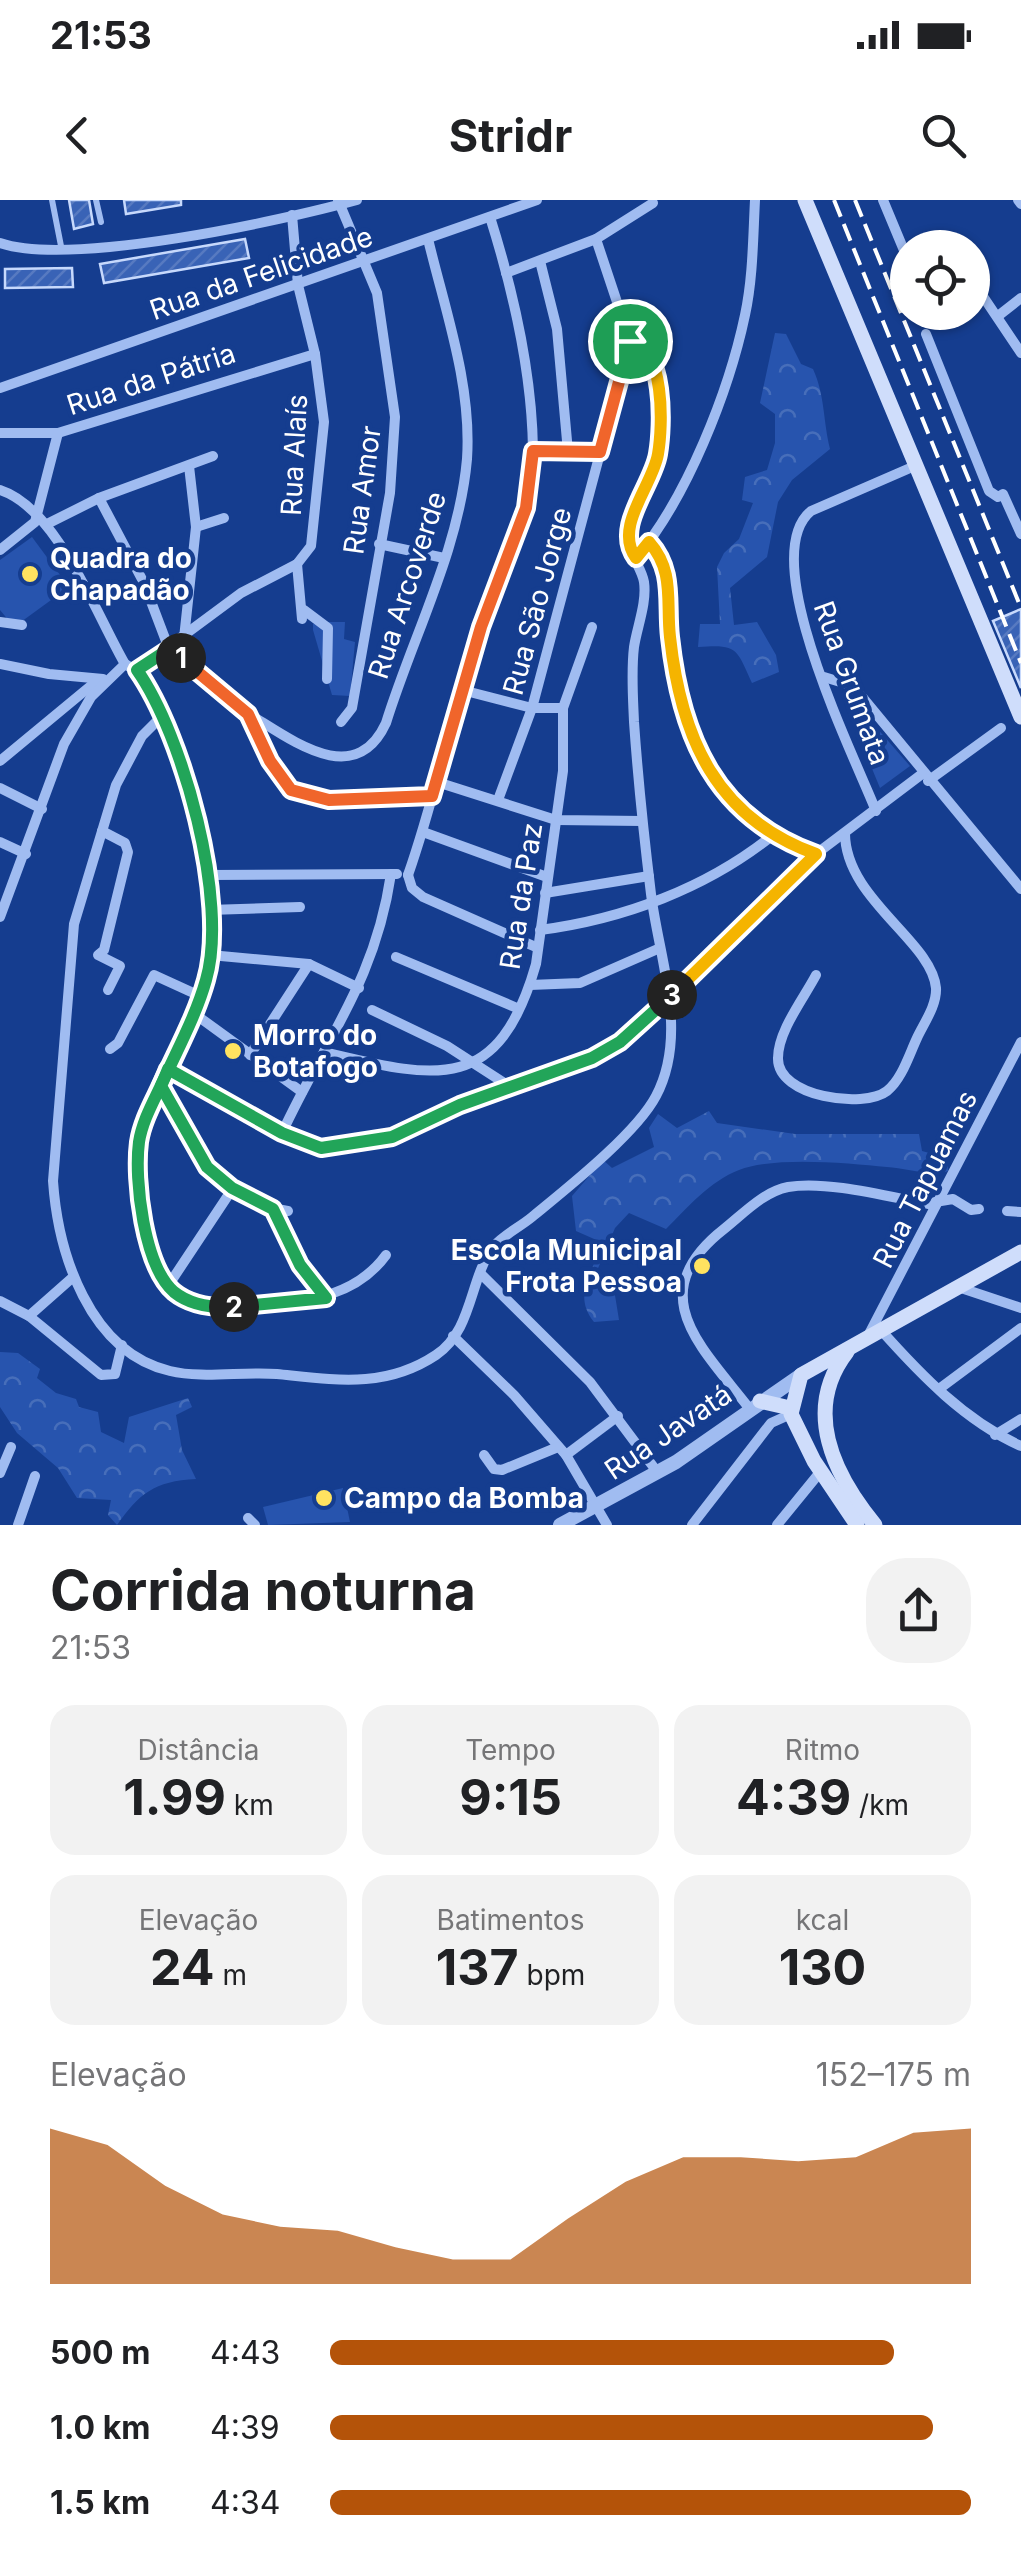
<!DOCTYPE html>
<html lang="pt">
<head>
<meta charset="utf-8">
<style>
	:root { --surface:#fff; --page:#f2f2f2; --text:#202124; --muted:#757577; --accent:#b45309 }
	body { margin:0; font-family:Inter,sans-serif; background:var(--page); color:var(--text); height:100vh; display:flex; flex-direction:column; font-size:38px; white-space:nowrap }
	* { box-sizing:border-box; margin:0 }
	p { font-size:32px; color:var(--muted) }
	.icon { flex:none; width:55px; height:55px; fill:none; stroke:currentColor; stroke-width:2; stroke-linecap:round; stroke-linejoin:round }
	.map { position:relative; height:1325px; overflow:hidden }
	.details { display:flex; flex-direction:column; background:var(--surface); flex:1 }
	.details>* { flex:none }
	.controls { position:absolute; left:890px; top:30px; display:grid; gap:20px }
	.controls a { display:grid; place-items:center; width:100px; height:100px; border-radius:50%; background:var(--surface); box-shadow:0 2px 8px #0004; font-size:50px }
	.pin { position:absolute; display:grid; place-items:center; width:85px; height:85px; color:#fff; margin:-42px; border:5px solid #fff; border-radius:50%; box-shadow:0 2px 10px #0007 }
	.km { position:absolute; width:50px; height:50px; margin:-25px; border-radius:50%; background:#222; color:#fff; font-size:28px; line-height:50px; text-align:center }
	.round { display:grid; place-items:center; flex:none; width:105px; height:105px; border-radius:40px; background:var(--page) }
	.headline { display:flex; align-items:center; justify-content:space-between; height:170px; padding:0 50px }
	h1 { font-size:55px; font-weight:700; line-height:75px }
	.stats { display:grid; grid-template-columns:repeat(3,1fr); gap:15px; height:170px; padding:10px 50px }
	.stats div { display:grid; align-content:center; border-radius:25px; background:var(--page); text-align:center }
	.stats b { font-size:50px; font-weight:700 }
	.stats small { font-size:28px; font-weight:400 }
	.stats p { font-size:28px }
	.chart { height:280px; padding:20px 50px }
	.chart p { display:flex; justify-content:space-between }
	.chart svg { width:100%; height:180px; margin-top:10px; fill:var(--accent); opacity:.7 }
	ul { padding:0 50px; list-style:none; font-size:32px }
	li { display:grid; grid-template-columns:160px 120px 1fr; align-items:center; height:75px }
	li i { height:25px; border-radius:12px; background:var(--accent) }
	.status { display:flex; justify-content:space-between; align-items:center; height:70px; padding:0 50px; background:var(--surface); direction:ltr }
	.status svg { height:28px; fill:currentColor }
	header { display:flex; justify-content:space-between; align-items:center; height:130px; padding:0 50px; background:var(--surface); font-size:45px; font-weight:700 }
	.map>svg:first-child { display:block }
	.forest { fill:url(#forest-crowns) }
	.park { fill:#2754ae }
	.building { fill:url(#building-hatch); stroke:#c7d9fc; stroke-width:2.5 }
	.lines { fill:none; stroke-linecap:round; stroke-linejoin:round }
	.service { stroke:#a0bcf1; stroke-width:6 }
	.minor { stroke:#a0bcf1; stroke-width:10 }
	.tertiary { stroke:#a0bcf1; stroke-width:14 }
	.secondary { stroke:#cfddfb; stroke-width:15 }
	.rail { stroke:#fff; stroke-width:4; stroke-dasharray:18 8; stroke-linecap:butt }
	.split-1-casing { stroke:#fff; stroke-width:20 }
	.split-2-casing { stroke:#fff; stroke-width:20 }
	.split-3-casing { stroke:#fff; stroke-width:20 }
	.split-4-casing { stroke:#fff; stroke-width:20 }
	.split-1 { stroke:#f0652b; stroke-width:12 }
	.split-2 { stroke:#22a559; stroke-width:12 }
	.split-3 { stroke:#22a559; stroke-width:12 }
	.split-4 { stroke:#f5b400; stroke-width:12 }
	.poi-dot { fill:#ffe360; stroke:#153d8f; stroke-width:4 }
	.labels { text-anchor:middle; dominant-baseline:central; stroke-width:9; stroke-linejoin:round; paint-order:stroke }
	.street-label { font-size:28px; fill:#fff; stroke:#153d8f }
	.poi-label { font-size:28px; font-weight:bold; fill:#fff; stroke:#153d8f; text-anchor:start }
</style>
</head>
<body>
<div class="status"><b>21:53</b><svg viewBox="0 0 49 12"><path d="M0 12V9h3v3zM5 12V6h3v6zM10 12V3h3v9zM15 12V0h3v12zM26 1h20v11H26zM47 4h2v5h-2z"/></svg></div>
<header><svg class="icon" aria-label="back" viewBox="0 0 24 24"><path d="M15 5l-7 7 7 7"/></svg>Stridr<svg class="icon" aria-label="search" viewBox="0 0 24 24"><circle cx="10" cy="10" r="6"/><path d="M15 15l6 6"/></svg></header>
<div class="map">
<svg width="1021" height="1325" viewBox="0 0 1021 1325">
	<defs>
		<pattern id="forest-crowns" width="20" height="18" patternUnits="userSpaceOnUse" patternTransform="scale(2.5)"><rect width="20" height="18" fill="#2754ae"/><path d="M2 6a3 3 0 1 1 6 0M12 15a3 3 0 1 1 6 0" fill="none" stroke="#476eba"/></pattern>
		<pattern id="building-hatch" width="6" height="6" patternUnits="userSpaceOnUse" patternTransform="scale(2.5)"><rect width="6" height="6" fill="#3963b6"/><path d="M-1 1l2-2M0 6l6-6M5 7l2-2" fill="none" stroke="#577ac1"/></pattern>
	</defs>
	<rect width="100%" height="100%" fill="#153d8f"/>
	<!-- forest -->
	<g class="forest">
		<path d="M 775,133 L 786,134 L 801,164 L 813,169 C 825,195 823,221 830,249 L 792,280 L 778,302 L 767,357 L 730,388 L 734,425 L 757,422 L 776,455 L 779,472 L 752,483 C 736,448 738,444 698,447 L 700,424 L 720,424 L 717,367 L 724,353 L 739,339 L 753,303 L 742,300 L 745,277 L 767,270 L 775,243 L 775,214 L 760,203 Z"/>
		<path d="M 709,911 L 717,923 L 795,934 L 919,934 L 922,951 L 947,958 L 948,971 C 931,977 906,968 887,967 C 848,963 774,956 739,970 C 710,981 687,1008 666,1029 L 629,1013 L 615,1028 L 596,1073 L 612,1077 L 619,1120 L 594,1122 C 571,1093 595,1072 601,1042 L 576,1031 L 572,996 L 603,960 L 612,968 L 654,947 L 649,928 L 658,914 L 677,928 Z"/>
		<path d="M 0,1152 L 18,1153 L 40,1169 L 37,1178 L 56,1193 L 76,1199 L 79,1207 L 98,1212 L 101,1232 L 124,1243 L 129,1217 L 188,1198 L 192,1207 L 176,1215 L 182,1250 L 196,1279 C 154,1281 139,1294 117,1325 L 108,1315 L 111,1300 L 77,1298 L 58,1268 L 17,1233 L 0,1207 Z"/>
	</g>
	<!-- park -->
	<g class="park">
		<path d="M 32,337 L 69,387 L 14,427 L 0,410 L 0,360 Z"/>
		<path d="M 322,422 L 345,422 L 344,439 L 355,442 L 350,496 L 332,495 L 313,430 L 313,424 Z"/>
		<path d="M 847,494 L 910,566 L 880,588 L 842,496 Z"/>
		<path d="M 343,1288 L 350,1322 L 268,1325 L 263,1307 Z"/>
	</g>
	<!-- building -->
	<g class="building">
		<path d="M 69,0 L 89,0 L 93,24 L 74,29 Z"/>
		<path d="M 124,0 L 181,0 L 181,5 L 126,14 Z"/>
		<path d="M 245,39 L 249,58 L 104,83 L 100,64 Z"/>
		<path d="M 72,68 L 73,87 L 5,88 L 5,69 Z"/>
		<path d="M 1021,409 L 1021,488 L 993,421 Z"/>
	</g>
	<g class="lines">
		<!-- service -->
		<g class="service">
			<path d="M 52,0 L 62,51"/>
			<path d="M 96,0 L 101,22"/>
		</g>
		<!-- minor -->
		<g class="minor">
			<path d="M 338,0 L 377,93 L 395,217 L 390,293 L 352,508 L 341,522"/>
			<path d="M 883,0 L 908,60"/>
			<path d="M 1018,0 L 1021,4"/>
			<path d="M 0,43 C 70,67 281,21 357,0"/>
			<path d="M 540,61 L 557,129 L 568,252"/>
			<path d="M 506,73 L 596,39 L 653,3"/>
			<path d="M 972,80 L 1021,153"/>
			<path d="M 998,116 L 1021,98"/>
			<path d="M 926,134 L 989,291 L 998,297 L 1003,294 L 1021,334"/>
			<path d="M 0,188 L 537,0"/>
			<path d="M 0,233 L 58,233 L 315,154"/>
			<path d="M 533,251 L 600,252"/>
			<path d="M 0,290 C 57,308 96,414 125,464 C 156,481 169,528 179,560 C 200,627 223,705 207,776 C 196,827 159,872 144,922 C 132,963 140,1067 177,1094 C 201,1112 237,1109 265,1106 C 311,1101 357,1095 386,1055"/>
			<path d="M 99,298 L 144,383 L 169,449 L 249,514 L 270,561 L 291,590 L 329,601 L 432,596"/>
			<path d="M 47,324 L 99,298 L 213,256"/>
			<path d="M 196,327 L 224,318"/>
			<path d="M 649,343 C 675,370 666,402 670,437 C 681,537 716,618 816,654"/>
			<path d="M 379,344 L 444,358"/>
			<path d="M 0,350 L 35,322 L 58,233"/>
			<path d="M 636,358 C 687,298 729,191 745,115 C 753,78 753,38 755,0"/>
			<path d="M 297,364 L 302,419"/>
			<path d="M 304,410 L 328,428 L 327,479"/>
			<path d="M 0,422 L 22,425"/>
			<path d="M 184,438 L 196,327 L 189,266"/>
			<path d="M 0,464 L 49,474 L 103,479"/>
			<path d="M 137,470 L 241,393 L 297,364 L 311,346 L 324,222 L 315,154 L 298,85 L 292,15"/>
			<path d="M 824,477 L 847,484 L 863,498 L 1021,689"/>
			<path d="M 462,490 L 532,508 L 563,508"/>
			<path d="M 249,514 C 292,540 355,590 386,523 C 413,436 459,350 467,259 C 472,185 445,110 428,39"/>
			<path d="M 163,515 L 142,536 L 116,585 L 74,724 L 53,981 C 58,1053 89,1152 170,1171 C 203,1179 243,1171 277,1174 C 335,1180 385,1189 436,1155 C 473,1130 469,1080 493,1047 C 503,1035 520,1027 532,1017 C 566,989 636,934 656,896 C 689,833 659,759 651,694 C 644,637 638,579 634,522 C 633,497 631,472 634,447 C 637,427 647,403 644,382 C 642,369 631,357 630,344 C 628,312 650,288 657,259 C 664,230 665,147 630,141"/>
			<path d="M 0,561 L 99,479"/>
			<path d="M 928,581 L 1001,528"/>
			<path d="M 437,582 L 556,620 L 642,621"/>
			<path d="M 0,588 L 42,609"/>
			<path d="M 498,600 L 532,508 L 630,141 L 596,39"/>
			<path d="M 876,611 C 853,553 755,357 811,311 L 917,265"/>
			<path d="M 102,631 L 125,643 L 128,652 L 104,750 L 98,755 L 120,766 L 108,790"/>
			<path d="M 423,632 L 547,677"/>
			<path d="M 0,642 L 26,654"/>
			<path d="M 209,675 L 397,674"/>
			<path d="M 408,675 C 437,593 453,507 482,425 C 501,368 533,312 533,250 C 532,173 513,90 490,17"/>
			<path d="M 408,675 L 412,688 L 423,697 L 538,748"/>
			<path d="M 545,693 L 649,676"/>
			<path d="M 209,710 L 300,707"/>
			<path d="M 0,717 L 64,544 L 91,497 L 125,464"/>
			<path d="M 540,730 C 624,719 707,688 773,635"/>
			<path d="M 210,755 L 309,764 L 359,788"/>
			<path d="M 396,757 L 517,808"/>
			<path d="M 816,775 C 804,798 778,831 778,858 C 777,897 864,909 887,891 C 902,879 909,855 917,838 C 924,823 937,805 936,788 C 932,741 845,699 845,633"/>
			<path d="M 530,785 L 580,783 L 660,748"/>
			<path d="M 372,810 L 447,846 L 509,886"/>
			<path d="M 192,812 L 302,892"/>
			<path d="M 110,849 L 118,843 L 154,775 L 200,796"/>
			<path d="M 324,852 C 434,878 498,897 536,764 L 563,571 L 563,508 L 592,427"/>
			<path d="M 250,855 L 309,764"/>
			<path d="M 168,869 L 282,933 L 321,948 L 392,937 L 509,886 L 553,876 L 620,842 L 816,654 L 922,574"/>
			<path d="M 161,886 C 190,941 220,1002 288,1011"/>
			<path d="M 282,933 C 326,838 375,782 391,674"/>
			<path d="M 935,1002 L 953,999 L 971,1010 L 979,1009"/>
			<path d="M 273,1009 L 301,1065 L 326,1098"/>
			<path d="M 1007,1011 L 1021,1012"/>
			<path d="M 481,1074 L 590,1182 L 658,1273"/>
			<path d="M 168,1086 L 233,988"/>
			<path d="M 961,1088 L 1021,1108"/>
			<path d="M 0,1101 L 29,1116 L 101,1175 L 115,1174 L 122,1145"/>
			<path d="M 29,1116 L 72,1078"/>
			<path d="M 880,1129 C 921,1175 965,1221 1021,1246"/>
			<path d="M 869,1134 L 1021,842"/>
			<path d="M 453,1136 L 514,1195 L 566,1255 L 607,1325"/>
			<path d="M 939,1189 L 1021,1128"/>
			<path d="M 749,1208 C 701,1146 641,1094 724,1029 C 743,1014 763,992 788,987 C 828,980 893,998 933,1005"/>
			<path d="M 995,1235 L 1021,1219"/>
			<path d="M 484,1255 L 494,1269 L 502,1270 L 558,1247"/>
			<path d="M 566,1255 L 618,1216"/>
			<path d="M 0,1273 L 11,1247"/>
			<path d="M 248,1318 L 255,1325"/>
			<path d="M 18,1325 L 35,1276"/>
			<path d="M 692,1325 L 771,1223 L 791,1214"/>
			<path d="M 777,1325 L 821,1271"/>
		</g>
		<!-- tertiary -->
		<path class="tertiary" d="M 560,1325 L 676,1262 L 801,1175"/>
		<!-- secondary -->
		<g class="secondary">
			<path d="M 805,0 L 1021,517"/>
			<path d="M 847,1152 C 802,1210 834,1275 875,1325"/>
			<path d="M 760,1201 L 790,1208"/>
			<path d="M 857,1325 L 814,1261 L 791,1214 L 801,1175 L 1021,1052"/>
		</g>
		<!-- rail -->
		<g class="rail">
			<path d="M 834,0 L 1021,463"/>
			<path d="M 855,0 L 1021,408"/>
		</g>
	</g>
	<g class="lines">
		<defs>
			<path id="split-1" d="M 181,458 L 248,514 L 270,561 L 291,590 L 329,600 L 432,596 L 481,427 L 526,308 L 533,251 L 600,252 L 630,141"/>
			<path id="split-2" d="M 181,458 L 169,449 L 137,470 C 183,535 229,702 206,780 C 196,816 176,852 161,886 L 207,967 L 232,988 L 273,1009 L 300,1065 L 326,1098 L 234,1107"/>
			<path id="split-3" d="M 234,1107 C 213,1108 190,1105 174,1092 C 144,1066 134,980 139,942 C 143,916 159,893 168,869 L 282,933 L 321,948 L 392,937 L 460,905 L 592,858 L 620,842 L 672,795"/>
			<path id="split-4" d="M 630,141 C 665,147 663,225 658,254 C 653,285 613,327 636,358 L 649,342 C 675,371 666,402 670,437 C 681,538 716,618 816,654 L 672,795"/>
		</defs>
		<!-- split-1 casing -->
		<use href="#split-1" class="split-1-casing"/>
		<!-- split-2 casing -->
		<use href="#split-2" class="split-2-casing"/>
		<!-- split-3 casing -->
		<use href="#split-3" class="split-3-casing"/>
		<!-- split-4 casing -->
		<use href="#split-4" class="split-4-casing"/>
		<!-- split-1 -->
		<use href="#split-1" class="split-1"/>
		<!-- split-2 -->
		<use href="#split-2" class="split-2"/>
		<!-- split-3 -->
		<use href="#split-3" class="split-3"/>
		<!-- split-4 -->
		<use href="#split-4" class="split-4"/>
	</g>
	<!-- markers -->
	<g class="poi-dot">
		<circle cx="30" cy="374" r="10"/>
		<circle cx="233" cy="851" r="10"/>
		<circle cx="702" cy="1066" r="10"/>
		<circle cx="324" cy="1298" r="10"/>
	</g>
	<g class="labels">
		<!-- street labels -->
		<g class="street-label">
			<text transform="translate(261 73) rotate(-19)">Rua da Felicidade</text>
			<text transform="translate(151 179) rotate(-18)">Rua da Pátria</text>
			<text transform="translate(294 255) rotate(-87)">Rua Alaís</text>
			<text transform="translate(362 290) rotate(-82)">Rua Amor</text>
			<text transform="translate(407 385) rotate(-72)">Rua Arcoverde</text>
			<text transform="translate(537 401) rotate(-75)">Rua São Jorge</text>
			<text transform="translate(852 483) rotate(70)">Rua Grumata</text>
			<text transform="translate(521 696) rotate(-81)">Rua da Paz</text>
			<text transform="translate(925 979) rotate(-63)">Rua Tapuamas</text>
			<text transform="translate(668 1232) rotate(-34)">Rua Javatá</text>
		</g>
		<!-- poi labels -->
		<g class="poi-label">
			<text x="50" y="358">Quadra do<tspan x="50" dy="32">Chapadão</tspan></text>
			<text x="253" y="835">Morro do<tspan x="253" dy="32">Botafogo</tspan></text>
			<text x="682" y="1050" text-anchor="end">Escola Municipal<tspan x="682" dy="32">Frota Pessoa</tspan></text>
			<text x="344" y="1298">Campo da Bomba</text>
		</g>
	</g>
</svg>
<div class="controls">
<a><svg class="icon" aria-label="locate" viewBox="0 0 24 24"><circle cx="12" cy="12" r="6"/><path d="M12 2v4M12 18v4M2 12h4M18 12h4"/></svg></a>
</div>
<div class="pin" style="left:630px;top:141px;background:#1e9e55"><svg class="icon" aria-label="arrive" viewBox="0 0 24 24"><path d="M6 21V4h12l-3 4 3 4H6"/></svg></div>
<b class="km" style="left:181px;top:458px">1</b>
<b class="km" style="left:234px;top:1107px">2</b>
<b class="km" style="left:672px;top:795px">3</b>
</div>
<section class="details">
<div class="headline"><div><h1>Corrida noturna</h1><p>21:53</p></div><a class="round"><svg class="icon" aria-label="share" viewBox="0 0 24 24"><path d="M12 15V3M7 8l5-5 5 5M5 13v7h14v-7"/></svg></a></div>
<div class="stats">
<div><p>Distância</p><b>1.99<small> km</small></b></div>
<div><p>Tempo</p><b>9:15</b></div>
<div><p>Ritmo</p><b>4:39<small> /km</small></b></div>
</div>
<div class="stats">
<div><p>Elevação</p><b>24<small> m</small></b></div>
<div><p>Batimentos</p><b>137<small> bpm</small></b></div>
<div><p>kcal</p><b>130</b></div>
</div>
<div class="chart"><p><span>Elevação</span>152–175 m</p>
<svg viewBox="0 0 160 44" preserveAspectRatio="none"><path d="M0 44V6L10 10L20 20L30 27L40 30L50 31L60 35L70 38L80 38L90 28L100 19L110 13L120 13L130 14L140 13L150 7L160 6V44z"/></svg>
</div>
<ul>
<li><b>500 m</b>4:43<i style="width:88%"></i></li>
<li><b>1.0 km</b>4:39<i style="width:94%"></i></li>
<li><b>1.5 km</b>4:34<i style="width:100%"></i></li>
</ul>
</section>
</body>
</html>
